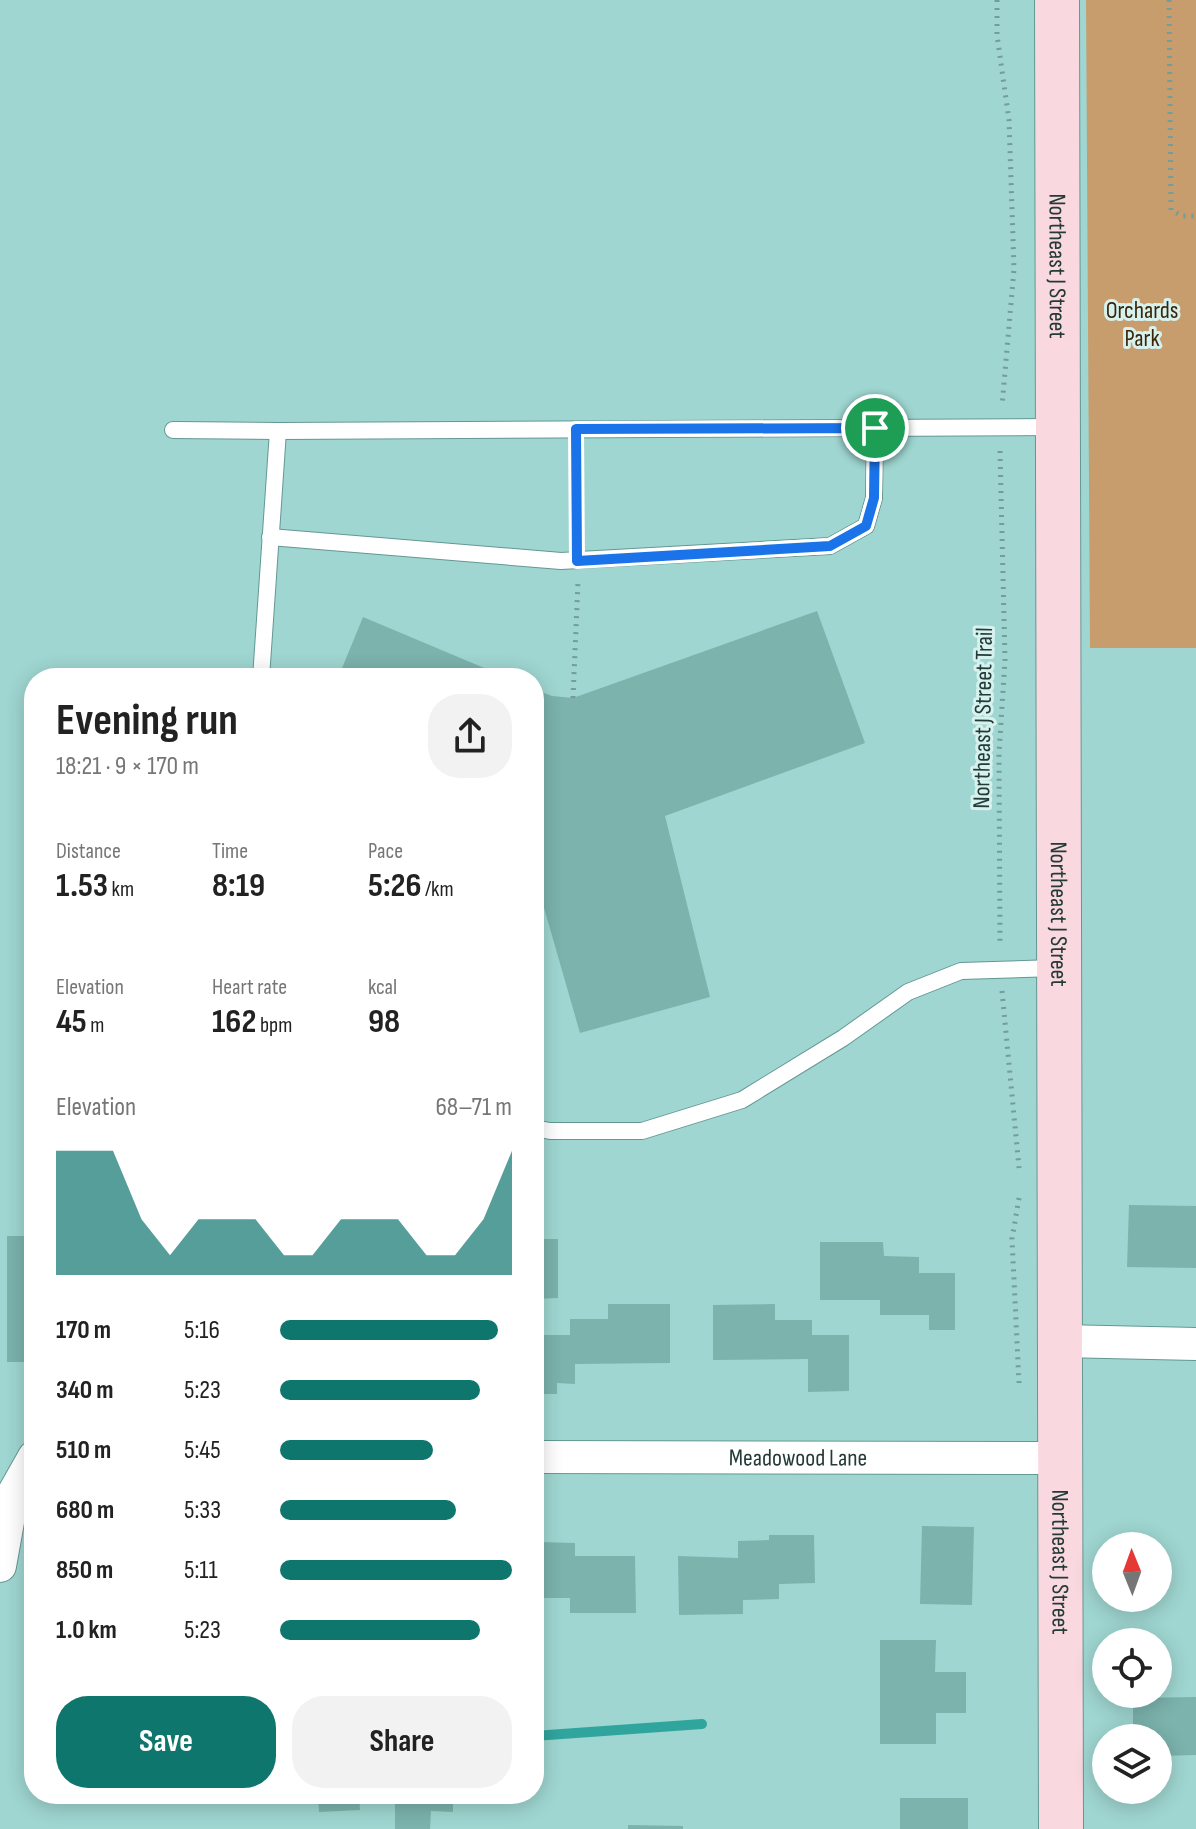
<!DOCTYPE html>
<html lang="en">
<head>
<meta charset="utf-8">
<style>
	:root { --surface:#fff; --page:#f2f2f2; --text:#222; --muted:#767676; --accent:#0f766e }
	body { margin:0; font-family:"Sofia Sans Condensed",sans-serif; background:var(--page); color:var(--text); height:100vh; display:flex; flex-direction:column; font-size:30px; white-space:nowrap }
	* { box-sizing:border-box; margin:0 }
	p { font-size:26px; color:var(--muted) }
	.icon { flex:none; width:44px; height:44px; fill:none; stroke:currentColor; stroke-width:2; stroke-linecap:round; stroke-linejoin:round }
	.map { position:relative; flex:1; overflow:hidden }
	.drawer { position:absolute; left:24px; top:668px; width:520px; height:1136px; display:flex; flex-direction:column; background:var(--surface); border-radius:32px; box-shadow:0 4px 20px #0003 }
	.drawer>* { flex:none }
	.needle { width:52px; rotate:359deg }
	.buttons { position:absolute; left:1092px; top:1532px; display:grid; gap:16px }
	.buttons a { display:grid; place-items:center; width:80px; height:80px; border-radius:50%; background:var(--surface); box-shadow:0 4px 20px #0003; font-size:40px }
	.pin { position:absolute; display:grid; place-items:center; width:68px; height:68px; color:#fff; margin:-34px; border:4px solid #fff; border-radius:50%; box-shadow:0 2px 8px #0007 }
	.round { display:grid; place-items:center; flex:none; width:84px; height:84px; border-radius:32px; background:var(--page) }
	.summary { display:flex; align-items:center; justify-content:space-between; height:136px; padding:0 32px }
	h1 { font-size:44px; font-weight:700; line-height:60px }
	.figures { display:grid; grid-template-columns:repeat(3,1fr); gap:12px; height:136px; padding:8px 32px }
	.figures div { display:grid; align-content:center }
	.figures b { font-size:34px; font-weight:700 }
	.figures small { font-size:22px; font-weight:400 }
	.figures p { font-size:22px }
	.chart { height:224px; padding:16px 32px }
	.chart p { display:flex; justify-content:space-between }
	.chart svg { width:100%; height:144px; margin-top:8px; fill:var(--accent); opacity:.7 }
	.action { display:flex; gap:16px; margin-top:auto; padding:16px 32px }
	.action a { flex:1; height:92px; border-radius:32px; background:var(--accent); color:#fff; font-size:32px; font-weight:700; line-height:92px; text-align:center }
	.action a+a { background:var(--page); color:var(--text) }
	ul { padding:0 32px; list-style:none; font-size:26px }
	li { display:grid; grid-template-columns:128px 96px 1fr; align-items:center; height:60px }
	li i { height:20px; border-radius:10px; background:var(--accent) }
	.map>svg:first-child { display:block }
	.green { fill:#c89d6e }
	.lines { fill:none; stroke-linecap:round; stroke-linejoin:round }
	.stream { stroke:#30a59e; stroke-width:10 }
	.building { fill:#7cb3ad }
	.lane-casing { stroke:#639893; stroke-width:18 }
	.street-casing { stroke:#639893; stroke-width:34 }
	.secondary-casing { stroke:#639893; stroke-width:46 }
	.path { stroke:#729d99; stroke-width:5; stroke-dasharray:2 6; stroke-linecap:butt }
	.lane { stroke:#fff; stroke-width:16 }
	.street { stroke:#fff; stroke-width:32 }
	.secondary { stroke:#fad8df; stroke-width:44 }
	.route-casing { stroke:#fff; stroke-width:16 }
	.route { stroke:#1a73e8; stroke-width:10 }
	.labels { text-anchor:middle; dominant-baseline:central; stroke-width:6; stroke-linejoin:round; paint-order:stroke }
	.street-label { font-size:24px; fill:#233a37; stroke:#d6f1ee }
	.park-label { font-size:24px; fill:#3b2509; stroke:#d6f1ee }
</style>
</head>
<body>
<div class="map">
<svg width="1196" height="1829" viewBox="0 0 1196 1829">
	<rect width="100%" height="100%" fill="#9fd6d1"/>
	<!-- green -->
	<path class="green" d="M 1086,0 L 1196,0 L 1196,648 L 1090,648 Z"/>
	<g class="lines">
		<!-- stream -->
		<g class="stream">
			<path d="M 29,1549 L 34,1553"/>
			<path d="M 534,1736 L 702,1724"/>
		</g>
	</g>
	<!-- building -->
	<g class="building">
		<path d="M 817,611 L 865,743 L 665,816 L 710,997 L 580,1033 L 534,873 L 534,689 L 552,696 L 573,698 Z"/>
		<path d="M 363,617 L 508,678 L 338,678 Z"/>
		<path d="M 1129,1205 L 1196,1206 L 1196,1268 L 1127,1267 Z"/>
		<rect x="7" y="1236" width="27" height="126"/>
		<path d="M 534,1239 L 558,1239 L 558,1298 L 534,1299 Z"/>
		<path d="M 820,1242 L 883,1242 L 884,1256 L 919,1257 L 919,1273 L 955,1273 L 955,1330 L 929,1330 L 929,1315 L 880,1315 L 880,1300 L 820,1300 Z"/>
		<path d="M 608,1304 L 670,1304 L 670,1363 L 575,1364 L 575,1384 L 557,1383 L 557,1394 L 534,1394 L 534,1335 L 570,1335 L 570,1319 L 608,1319 Z"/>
		<path d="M 775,1304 L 775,1320 L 812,1320 L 812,1335 L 849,1335 L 849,1391 L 808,1392 L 808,1359 L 713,1360 L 713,1305 Z"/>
		<path d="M 922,1526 L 974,1527 L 972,1605 L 920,1604 Z"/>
		<path d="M 769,1535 L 814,1535 L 815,1583 L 779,1584 L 779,1599 L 743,1600 L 743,1614 L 679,1615 L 678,1556 L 738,1558 L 738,1541 L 769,1540 Z"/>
		<path d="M 534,1536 L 539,1536 L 539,1542 L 575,1543 L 575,1556 L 635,1556 L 636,1613 L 570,1613 L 570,1598 L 536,1598 Z"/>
		<path d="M 880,1640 L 936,1640 L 935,1672 L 966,1672 L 966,1713 L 936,1713 L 936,1744 L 880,1744 Z"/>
		<path d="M 1196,1697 L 1196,1755 L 1158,1756 L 1158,1738 L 1133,1738 L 1133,1698 Z"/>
		<path d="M 318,1794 L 359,1794 L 360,1810 L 319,1812 Z"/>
		<path d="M 395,1794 L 453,1794 L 453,1812 L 431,1811 L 430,1829 L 395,1829 Z"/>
		<rect x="900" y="1798" width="68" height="31"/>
		<path d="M 628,1825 L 683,1826 L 683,1829 L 628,1829 Z"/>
	</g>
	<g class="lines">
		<defs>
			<g id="lane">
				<path d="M 173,430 L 278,431"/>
				<path d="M 270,537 L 561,561 L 830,546 L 866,526 L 874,498 L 875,428"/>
				<path d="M 261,678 L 278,431 L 1056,427"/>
				<path d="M 534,1128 L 550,1131 L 642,1131 L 742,1100 L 843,1038 L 908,992 L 961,971 L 1056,968"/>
			</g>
			<g id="street">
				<path d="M 1061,1341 L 1196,1344"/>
				<path id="s1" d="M 534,1457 L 1061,1458"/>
				<path d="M 0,1566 L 13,1494 L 34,1457"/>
			</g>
			<g id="secondary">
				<path id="s2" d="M 1057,0 L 1061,1829"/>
			</g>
		</defs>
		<!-- lane casing -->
		<use href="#lane" class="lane-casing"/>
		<!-- street casing -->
		<use href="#street" class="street-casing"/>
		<!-- secondary casing -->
		<use href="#secondary" class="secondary-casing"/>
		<!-- path -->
		<g class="path">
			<path d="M 997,0 L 997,35 L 1009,120 L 1014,269 L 1002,406"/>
			<path d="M 1169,0 L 1171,210 L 1182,216 L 1196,216"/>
			<path d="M 576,450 L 577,536"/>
			<path d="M 1000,451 L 1005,660 L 999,753 L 1000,945"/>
			<path d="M 573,698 L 578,582"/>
			<path d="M 1002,991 L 1019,1168"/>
			<path d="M 1019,1198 L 1012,1239 L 1019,1383"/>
		</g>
		<!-- lane -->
		<use href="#lane" class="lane"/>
		<!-- street -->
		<use href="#street" class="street"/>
		<!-- secondary -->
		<use href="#secondary" class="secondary"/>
	</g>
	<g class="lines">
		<defs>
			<path id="route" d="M 875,428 L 874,498 L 866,526 L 830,546 L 577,561 L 576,429 Z"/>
		</defs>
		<!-- route casing -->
		<use href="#route" class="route-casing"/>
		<!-- route -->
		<use href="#route" class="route"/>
	</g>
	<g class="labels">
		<!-- street labels -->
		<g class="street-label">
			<text stroke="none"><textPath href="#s2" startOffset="266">Northeast J Street</textPath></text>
			<text transform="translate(983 718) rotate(-89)">Northeast J Street Trail</text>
			<text stroke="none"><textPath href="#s2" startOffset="914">Northeast J Street</textPath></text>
			<text stroke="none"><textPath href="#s1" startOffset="264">Meadowood Lane</textPath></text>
			<text stroke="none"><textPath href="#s2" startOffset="1562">Northeast J Street</textPath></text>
		</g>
		<!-- park labels -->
		<g class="park-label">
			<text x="1142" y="310">Orchards<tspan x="1142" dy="28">Park</tspan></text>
		</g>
	</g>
</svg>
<div class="buttons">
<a><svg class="needle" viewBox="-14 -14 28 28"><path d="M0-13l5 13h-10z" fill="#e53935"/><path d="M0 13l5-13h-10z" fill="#767676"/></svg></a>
<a><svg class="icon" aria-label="locate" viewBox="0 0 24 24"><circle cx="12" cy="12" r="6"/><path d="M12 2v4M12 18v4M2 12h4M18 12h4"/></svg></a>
<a><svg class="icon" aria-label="layers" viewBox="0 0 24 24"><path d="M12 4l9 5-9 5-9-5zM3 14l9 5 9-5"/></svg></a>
</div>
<div class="pin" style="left:875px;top:428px;background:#1e9e55"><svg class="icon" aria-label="arrive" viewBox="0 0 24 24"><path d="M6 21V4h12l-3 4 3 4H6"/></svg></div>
<section class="drawer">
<div class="summary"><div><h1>Evening run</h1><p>18:21 · 9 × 170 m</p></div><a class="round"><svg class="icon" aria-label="share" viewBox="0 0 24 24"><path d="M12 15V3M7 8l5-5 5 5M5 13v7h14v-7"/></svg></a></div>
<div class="figures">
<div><p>Distance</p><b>1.53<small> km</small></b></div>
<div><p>Time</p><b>8:19</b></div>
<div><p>Pace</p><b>5:26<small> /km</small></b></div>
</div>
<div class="figures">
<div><p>Elevation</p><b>45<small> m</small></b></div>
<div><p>Heart rate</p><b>162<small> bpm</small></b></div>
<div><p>kcal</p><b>98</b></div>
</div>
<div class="chart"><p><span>Elevation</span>68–71 m</p>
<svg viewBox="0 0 160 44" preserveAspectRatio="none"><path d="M0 44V6L10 6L20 6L30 27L40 38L50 27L60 27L70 27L80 38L90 38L100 27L110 27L120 27L130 38L140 38L150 27L160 6V44z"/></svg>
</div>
<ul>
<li><b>170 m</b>5:16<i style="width:94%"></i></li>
<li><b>340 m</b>5:23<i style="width:86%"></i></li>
<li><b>510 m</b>5:45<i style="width:66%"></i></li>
<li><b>680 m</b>5:33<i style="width:76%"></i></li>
<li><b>850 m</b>5:11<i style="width:100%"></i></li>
<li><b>1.0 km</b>5:23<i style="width:86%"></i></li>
</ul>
<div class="action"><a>Save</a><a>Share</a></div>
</section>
</div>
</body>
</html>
